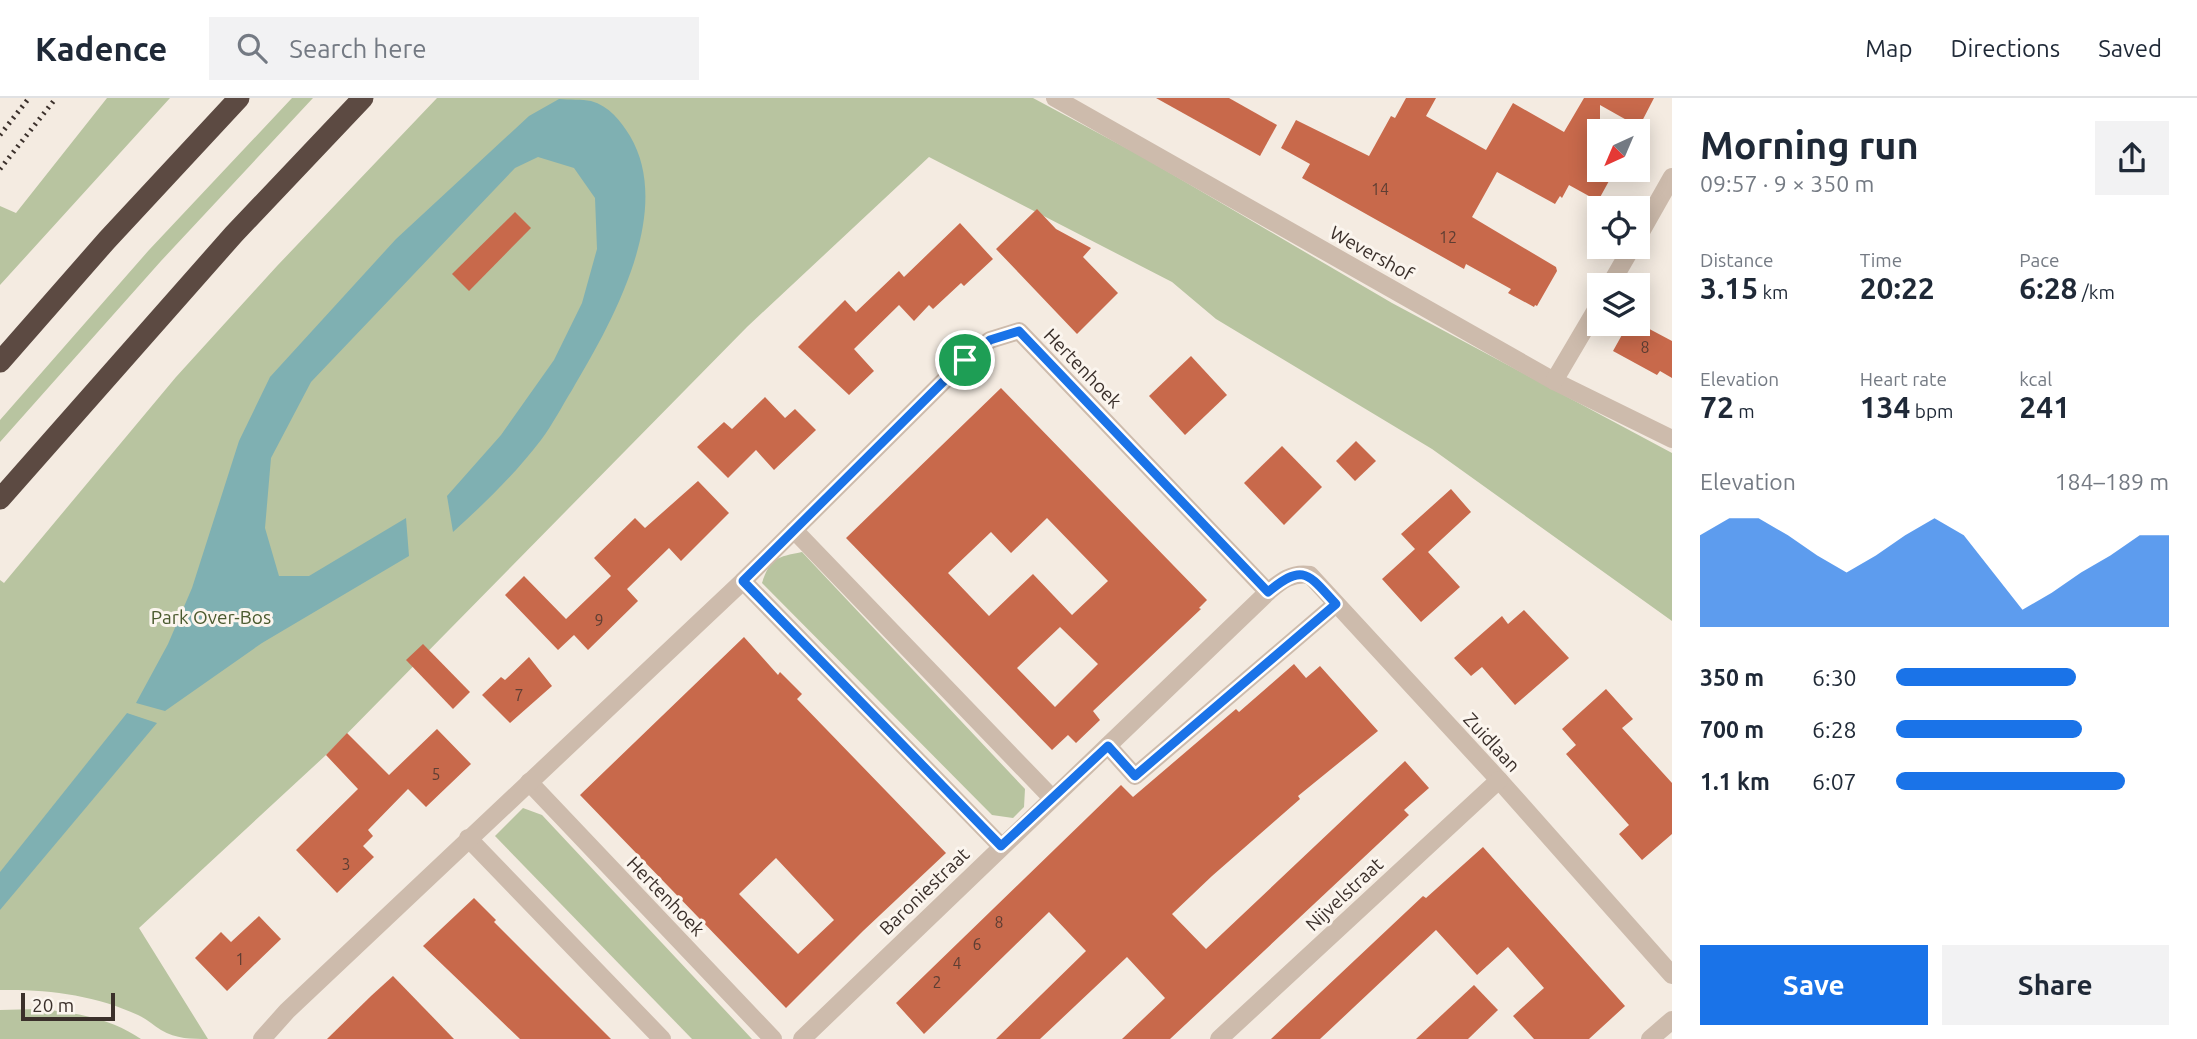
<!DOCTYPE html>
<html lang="en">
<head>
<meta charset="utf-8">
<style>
	:root { --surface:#fff; --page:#f2f2f3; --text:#1f2937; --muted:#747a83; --line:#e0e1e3; --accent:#1a73e8 }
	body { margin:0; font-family:Ubuntu,sans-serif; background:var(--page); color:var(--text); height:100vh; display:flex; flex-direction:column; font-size:26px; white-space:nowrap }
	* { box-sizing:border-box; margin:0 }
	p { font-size:23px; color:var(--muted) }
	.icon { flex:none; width:38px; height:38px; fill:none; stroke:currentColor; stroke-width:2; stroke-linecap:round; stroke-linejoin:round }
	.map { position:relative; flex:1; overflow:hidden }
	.side { display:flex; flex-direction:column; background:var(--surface); width:525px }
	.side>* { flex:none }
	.needle { width:46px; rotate:224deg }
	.controls { position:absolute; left:1587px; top:21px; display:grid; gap:14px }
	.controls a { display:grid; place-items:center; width:63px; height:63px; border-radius:0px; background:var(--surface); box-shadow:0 4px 18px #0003; font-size:35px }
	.scale { position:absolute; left:21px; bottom:18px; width:94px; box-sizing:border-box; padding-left:7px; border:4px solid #3b302b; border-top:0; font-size:19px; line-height:24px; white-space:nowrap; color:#3b302b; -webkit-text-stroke:5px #fbf5ee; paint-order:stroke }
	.pin { position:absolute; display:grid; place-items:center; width:60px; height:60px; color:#fff; margin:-30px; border:4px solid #fff; border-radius:50%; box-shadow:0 2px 7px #0007 }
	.round { display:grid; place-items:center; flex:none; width:74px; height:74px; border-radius:0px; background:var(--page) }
	.summary { display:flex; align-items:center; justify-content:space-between; height:119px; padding:0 28px }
	h1 { font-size:38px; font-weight:700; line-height:52px }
	.metrics { display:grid; grid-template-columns:repeat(3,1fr); gap:10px; height:119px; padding:7px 28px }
	.metrics div { display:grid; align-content:center }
	.metrics b { font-size:30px; font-weight:700 }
	.metrics small { font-size:19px; font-weight:400 }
	.metrics p { font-size:19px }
	.chart { height:196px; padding:14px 28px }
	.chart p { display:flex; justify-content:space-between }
	.chart svg { width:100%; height:126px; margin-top:7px; fill:var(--accent); opacity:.7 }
	.primary-button { display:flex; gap:14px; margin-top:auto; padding:14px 28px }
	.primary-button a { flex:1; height:80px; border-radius:0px; background:var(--accent); color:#fff; font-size:28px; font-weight:700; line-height:80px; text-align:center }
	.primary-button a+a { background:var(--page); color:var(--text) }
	ul { padding:0 28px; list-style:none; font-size:23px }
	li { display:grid; grid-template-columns:112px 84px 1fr; align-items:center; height:52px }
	li i { height:18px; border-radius:9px; background:var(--accent) }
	header { display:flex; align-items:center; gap:42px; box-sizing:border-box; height:98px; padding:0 35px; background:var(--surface); border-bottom:2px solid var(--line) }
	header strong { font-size:33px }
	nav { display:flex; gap:38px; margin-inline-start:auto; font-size:24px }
	.search { width:490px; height:63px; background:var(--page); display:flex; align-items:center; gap:18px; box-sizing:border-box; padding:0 24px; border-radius:0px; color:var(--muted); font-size:26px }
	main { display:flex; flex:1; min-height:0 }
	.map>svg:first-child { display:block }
	.green { fill:#b8c4a0 }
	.water { fill:#7fb0b2 }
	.building { fill:#c8694b; fill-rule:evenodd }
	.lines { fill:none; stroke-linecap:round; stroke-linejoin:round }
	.street { stroke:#cdbbac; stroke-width:18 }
	.highway { stroke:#5c4a42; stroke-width:21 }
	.rail { stroke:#3b302b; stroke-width:5; stroke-dasharray:2 5; stroke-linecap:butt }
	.route-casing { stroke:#fff; stroke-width:14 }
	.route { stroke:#1a73e8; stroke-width:9 }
	.labels { text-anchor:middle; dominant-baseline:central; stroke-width:6; stroke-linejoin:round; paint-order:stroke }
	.number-label { font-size:16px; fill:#5e3e33 }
	.street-label { font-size:19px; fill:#3b302b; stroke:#fbf5ee }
	.park-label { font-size:19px; fill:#4a5a2e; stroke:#fbf5ee }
</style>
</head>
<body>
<header>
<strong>Kadence</strong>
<div class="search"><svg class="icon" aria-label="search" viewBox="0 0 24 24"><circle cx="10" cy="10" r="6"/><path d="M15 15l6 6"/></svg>Search here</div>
<nav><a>Map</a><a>Directions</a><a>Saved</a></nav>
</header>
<main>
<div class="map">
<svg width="1672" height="941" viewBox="0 0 1672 941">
	<rect width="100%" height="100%" fill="#f4ebe1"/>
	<!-- green -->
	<g class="green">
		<path d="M 107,0 L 170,0 L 0,187 L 0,108 L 16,115 Z"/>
		<path d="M 292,0 L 313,0 L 161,163 L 0,344 L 0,322 L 149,152 Z"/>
		<path d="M 437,0 L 1033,0 L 1141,58 L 1392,205 L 1672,355 L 1672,523 L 1432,351 L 1216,221 L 1172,184 L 929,59 L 747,229 L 326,657 L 139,830 L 208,941 C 192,941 176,941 161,932 C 153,927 147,921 138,917 C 95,897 47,891 0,892 L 0,482 L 4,485 L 176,279 L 277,168 Z"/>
		<path d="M 802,454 L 1025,691 L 1024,709 L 1013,720 L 992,717 L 762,485 C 770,460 777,459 802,454 Z"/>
		<path d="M 523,710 L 542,717 L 752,941 L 692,941 L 495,738 Z"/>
		<path d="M 38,911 C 74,914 110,920 141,941 L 0,941 L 0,912 Z"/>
	</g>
	<!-- water -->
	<g class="water">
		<path d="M 559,1 C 569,2 582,1 591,3 C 609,8 621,23 630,38 C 675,114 611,226 572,292 C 562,308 553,326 541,342 C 515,376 485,405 453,434 L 447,398 L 501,337 L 554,262 L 582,205 L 597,151 L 595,100 L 574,70 L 538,59 L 515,70 L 311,284 L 271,360 L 265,430 L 279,478 L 309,478 L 406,420 L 409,458 L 262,545 L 165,613 L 136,605 L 168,546 L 192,490 L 239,343 L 270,279 L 396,141 L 529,18 Z"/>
		<path d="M 127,615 L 157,625 L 0,812 L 0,774 Z"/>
	</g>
	<!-- building -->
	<g class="building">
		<path d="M 1156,0 L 1229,0 L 1277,27 L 1260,58 Z"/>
		<path d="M 1406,0 L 1436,0 L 1426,18 L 1486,52 L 1513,5 L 1564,34 L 1584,0 L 1654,0 L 1639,29 L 1600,7 L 1600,72 L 1615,72 L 1598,103 L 1569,87 L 1562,100 L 1560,98 L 1555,106 L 1497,74 L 1472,119 L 1556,169 L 1557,173 L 1537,208 L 1535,207 L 1534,209 L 1508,195 L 1511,191 L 1466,166 L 1464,171 L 1302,80 L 1310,66 L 1281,50 L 1296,22 L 1369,58 L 1391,18 L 1395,20 Z"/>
		<path d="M 1037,111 L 1056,131 L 1091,150 L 1083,159 L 1118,195 L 1077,236 L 996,151 Z"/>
		<path d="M 515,114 L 531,130 L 469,193 L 452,176 Z"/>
		<path d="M 960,125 L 993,161 L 964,188 L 961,185 L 933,211 L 929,207 L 914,223 L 899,207 L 854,251 L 874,273 L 849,297 L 798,249 L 845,202 L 856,214 L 899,173 L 904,179 Z"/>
		<path d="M 1628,226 L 1640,226 L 1672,243 L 1672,280 L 1660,273 L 1657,277 L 1613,253 Z"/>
		<path d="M 1191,258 L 1227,297 L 1185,337 L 1149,298 Z"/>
		<path d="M 1001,290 L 1207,502 L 1199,510 L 1201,511 L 1093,613 L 1100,622 L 1076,645 L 1068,637 L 1052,652 L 846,440 ZM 1047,420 L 1108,483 L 1072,517 L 1033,476 L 989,518 L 948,475 L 991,434 L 1011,455 ZM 1060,529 L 1098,566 L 1055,609 L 1017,570 Z"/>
		<path d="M 765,299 L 785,320 L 795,311 L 816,332 L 774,372 L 756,352 L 728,380 L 697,349 L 724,324 L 732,331 Z"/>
		<path d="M 1356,343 L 1376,363 L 1355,383 L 1336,363 Z"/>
		<path d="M 1282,348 L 1322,389 L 1284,427 L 1244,385 Z"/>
		<path d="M 698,383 L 729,415 L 681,463 L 669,450 L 627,491 L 638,503 L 588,552 L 574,537 L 558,552 L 505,497 L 524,478 L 566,521 L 611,478 L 594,460 L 635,420 L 645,430 Z"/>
		<path d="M 1451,391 L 1471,414 L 1428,454 L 1460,489 L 1421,524 L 1382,481 L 1415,451 L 1401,436 Z"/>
		<path d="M 1524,512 L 1569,560 L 1515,607 L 1482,569 L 1471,578 L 1454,560 L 1502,518 L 1508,526 Z"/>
		<path d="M 744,539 L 778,577 L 780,574 L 802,596 L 797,601 L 946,755 L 863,833 L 786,910 L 580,697 ZM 776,760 L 834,822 L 798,856 L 739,796 Z"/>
		<path d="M 423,546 L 470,594 L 453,611 L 406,562 Z"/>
		<path d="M 529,559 L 552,588 L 510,625 L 482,597 L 501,579 L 505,582 Z"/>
		<path d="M 1294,566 L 1306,580 L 1320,568 L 1378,633 L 1298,698 L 1300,701 L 1212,778 L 1172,816 L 1206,851 L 1405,663 L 1429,690 L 1404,712 L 1409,717 L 1170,941 L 1122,941 L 1165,900 L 1127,859 L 1040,941 L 996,941 L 1086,853 L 1049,814 L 924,936 L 896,905 L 1121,687 L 1133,699 L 1236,611 L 1239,614 Z"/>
		<path d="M 1606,591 L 1633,621 L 1622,630 L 1672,685 L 1672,736 L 1642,762 L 1619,736 L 1629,727 L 1566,656 L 1576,647 L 1562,631 Z"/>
		<path d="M 437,631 L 471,666 L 426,709 L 408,691 L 368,732 L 373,738 L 363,748 L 374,759 L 337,795 L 296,752 L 358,691 L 326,657 L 347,635 L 389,677 Z"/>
		<path d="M 1483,749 L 1625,908 L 1589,941 L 1534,941 L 1513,918 L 1544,890 L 1508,849 L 1477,877 L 1436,832 L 1320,941 L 1271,941 L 1423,798 L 1426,800 Z"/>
		<path d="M 474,800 L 496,822 L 494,824 L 611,941 L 520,941 L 423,848 Z"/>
		<path d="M 259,818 L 281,841 L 227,893 L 195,860 L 221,834 L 231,844 Z"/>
		<path d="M 393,878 L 454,941 L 327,941 L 371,898 Z"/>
		<path d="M 1474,887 L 1498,912 L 1468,941 L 1416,941 Z"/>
	</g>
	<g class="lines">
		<!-- street -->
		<g class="street">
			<path d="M 1055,0 L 1554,283 L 1672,341"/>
			<path d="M 1638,139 L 1672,79"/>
			<path d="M 1610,187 L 1632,149"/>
			<path d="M 1554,283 L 1600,205"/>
			<path d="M 794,432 L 1052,700"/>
			<path d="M 743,483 L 1001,748"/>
			<path d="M 1108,648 L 1135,678 L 1336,506"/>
			<path d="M 529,684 L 773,941"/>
			<path d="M 468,740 L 662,941"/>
			<path d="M 262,941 L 287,913 L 743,483 L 965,262 L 990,242 L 1019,233 L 1268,494"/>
			<path d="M 802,941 L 1268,494 C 1281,483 1292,474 1310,477 L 1499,682 L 1672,877"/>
			<path d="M 1219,941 L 1499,682"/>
			<path d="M 1650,941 L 1672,922"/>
		</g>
		<!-- highway -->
		<g class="highway">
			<path d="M 0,264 L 107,142 L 239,0"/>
			<path d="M 0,401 L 234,136 L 363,0"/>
		</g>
		<!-- rail -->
		<g class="rail">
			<path d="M 0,37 L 29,0"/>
			<path d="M 0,71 L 56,0"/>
		</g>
	</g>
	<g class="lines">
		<defs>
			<path id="route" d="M 1019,233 L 1268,494 C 1304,464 1308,476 1336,506 L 1135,678 L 1108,648 L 1001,748 L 743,483 L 965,262 L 990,242 Z"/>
		</defs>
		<!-- route casing -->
		<use href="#route" class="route-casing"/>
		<!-- route -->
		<use href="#route" class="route"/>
	</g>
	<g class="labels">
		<!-- number labels -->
		<g class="number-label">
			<text x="1380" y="91">14</text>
			<text x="1448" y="139">12</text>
			<text x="1645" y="249">8</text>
			<text x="599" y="522">9</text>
			<text x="519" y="597">7</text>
			<text x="436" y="676">5</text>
			<text x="346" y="766">3</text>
			<text x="999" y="824">8</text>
			<text x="977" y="846">6</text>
			<text x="240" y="861">1</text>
			<text x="957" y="865">4</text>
			<text x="937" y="884">2</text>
		</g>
		<!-- street labels -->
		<g class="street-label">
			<text transform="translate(1372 155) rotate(29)">Wevershof</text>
			<text transform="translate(1083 270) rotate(46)">Hertenhoek</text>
			<text transform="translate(1492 644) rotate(47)">Zuidlaan</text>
			<text transform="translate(924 793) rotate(-44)">Baroniestraat</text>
			<text transform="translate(1344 796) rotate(-43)">Nijvelstraat</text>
			<text transform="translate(666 798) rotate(46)">Hertenhoek</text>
		</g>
		<!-- park labels -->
		<g class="park-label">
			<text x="211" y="519">Park Over-Bos</text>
		</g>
	</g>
</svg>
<div class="controls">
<a><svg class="needle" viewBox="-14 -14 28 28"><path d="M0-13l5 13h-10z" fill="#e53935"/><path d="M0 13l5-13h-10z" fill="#747a83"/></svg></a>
<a><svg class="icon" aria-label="locate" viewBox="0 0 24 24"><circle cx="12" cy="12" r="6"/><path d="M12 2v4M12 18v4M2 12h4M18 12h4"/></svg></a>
<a><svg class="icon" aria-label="layers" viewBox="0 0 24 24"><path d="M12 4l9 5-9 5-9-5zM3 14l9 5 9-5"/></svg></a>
</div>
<div class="scale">20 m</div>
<div class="pin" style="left:965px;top:262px;background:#1e9e55"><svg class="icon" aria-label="arrive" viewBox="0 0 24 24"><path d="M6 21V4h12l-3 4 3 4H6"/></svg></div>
</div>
<section class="side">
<div class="summary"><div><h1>Morning run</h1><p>09:57 · 9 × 350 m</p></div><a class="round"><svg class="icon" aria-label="share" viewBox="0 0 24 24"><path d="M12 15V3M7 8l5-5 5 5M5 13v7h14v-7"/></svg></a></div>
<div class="metrics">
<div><p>Distance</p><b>3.15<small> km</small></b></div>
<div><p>Time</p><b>20:22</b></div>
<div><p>Pace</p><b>6:28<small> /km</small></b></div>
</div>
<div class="metrics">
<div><p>Elevation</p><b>72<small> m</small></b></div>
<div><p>Heart rate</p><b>134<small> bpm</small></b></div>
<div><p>kcal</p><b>241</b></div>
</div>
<div class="chart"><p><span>Elevation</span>184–189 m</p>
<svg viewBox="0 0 160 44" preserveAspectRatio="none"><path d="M0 44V12L10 6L20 6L30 12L40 19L50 25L60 19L70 12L80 6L90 12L100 25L110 38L120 32L130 25L140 19L150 12L160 12V44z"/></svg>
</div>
<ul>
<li><b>350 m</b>6:30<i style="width:66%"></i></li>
<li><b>700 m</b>6:28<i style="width:68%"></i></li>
<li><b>1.1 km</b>6:07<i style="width:84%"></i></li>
</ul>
<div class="primary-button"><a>Save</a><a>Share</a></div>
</section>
</main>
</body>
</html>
